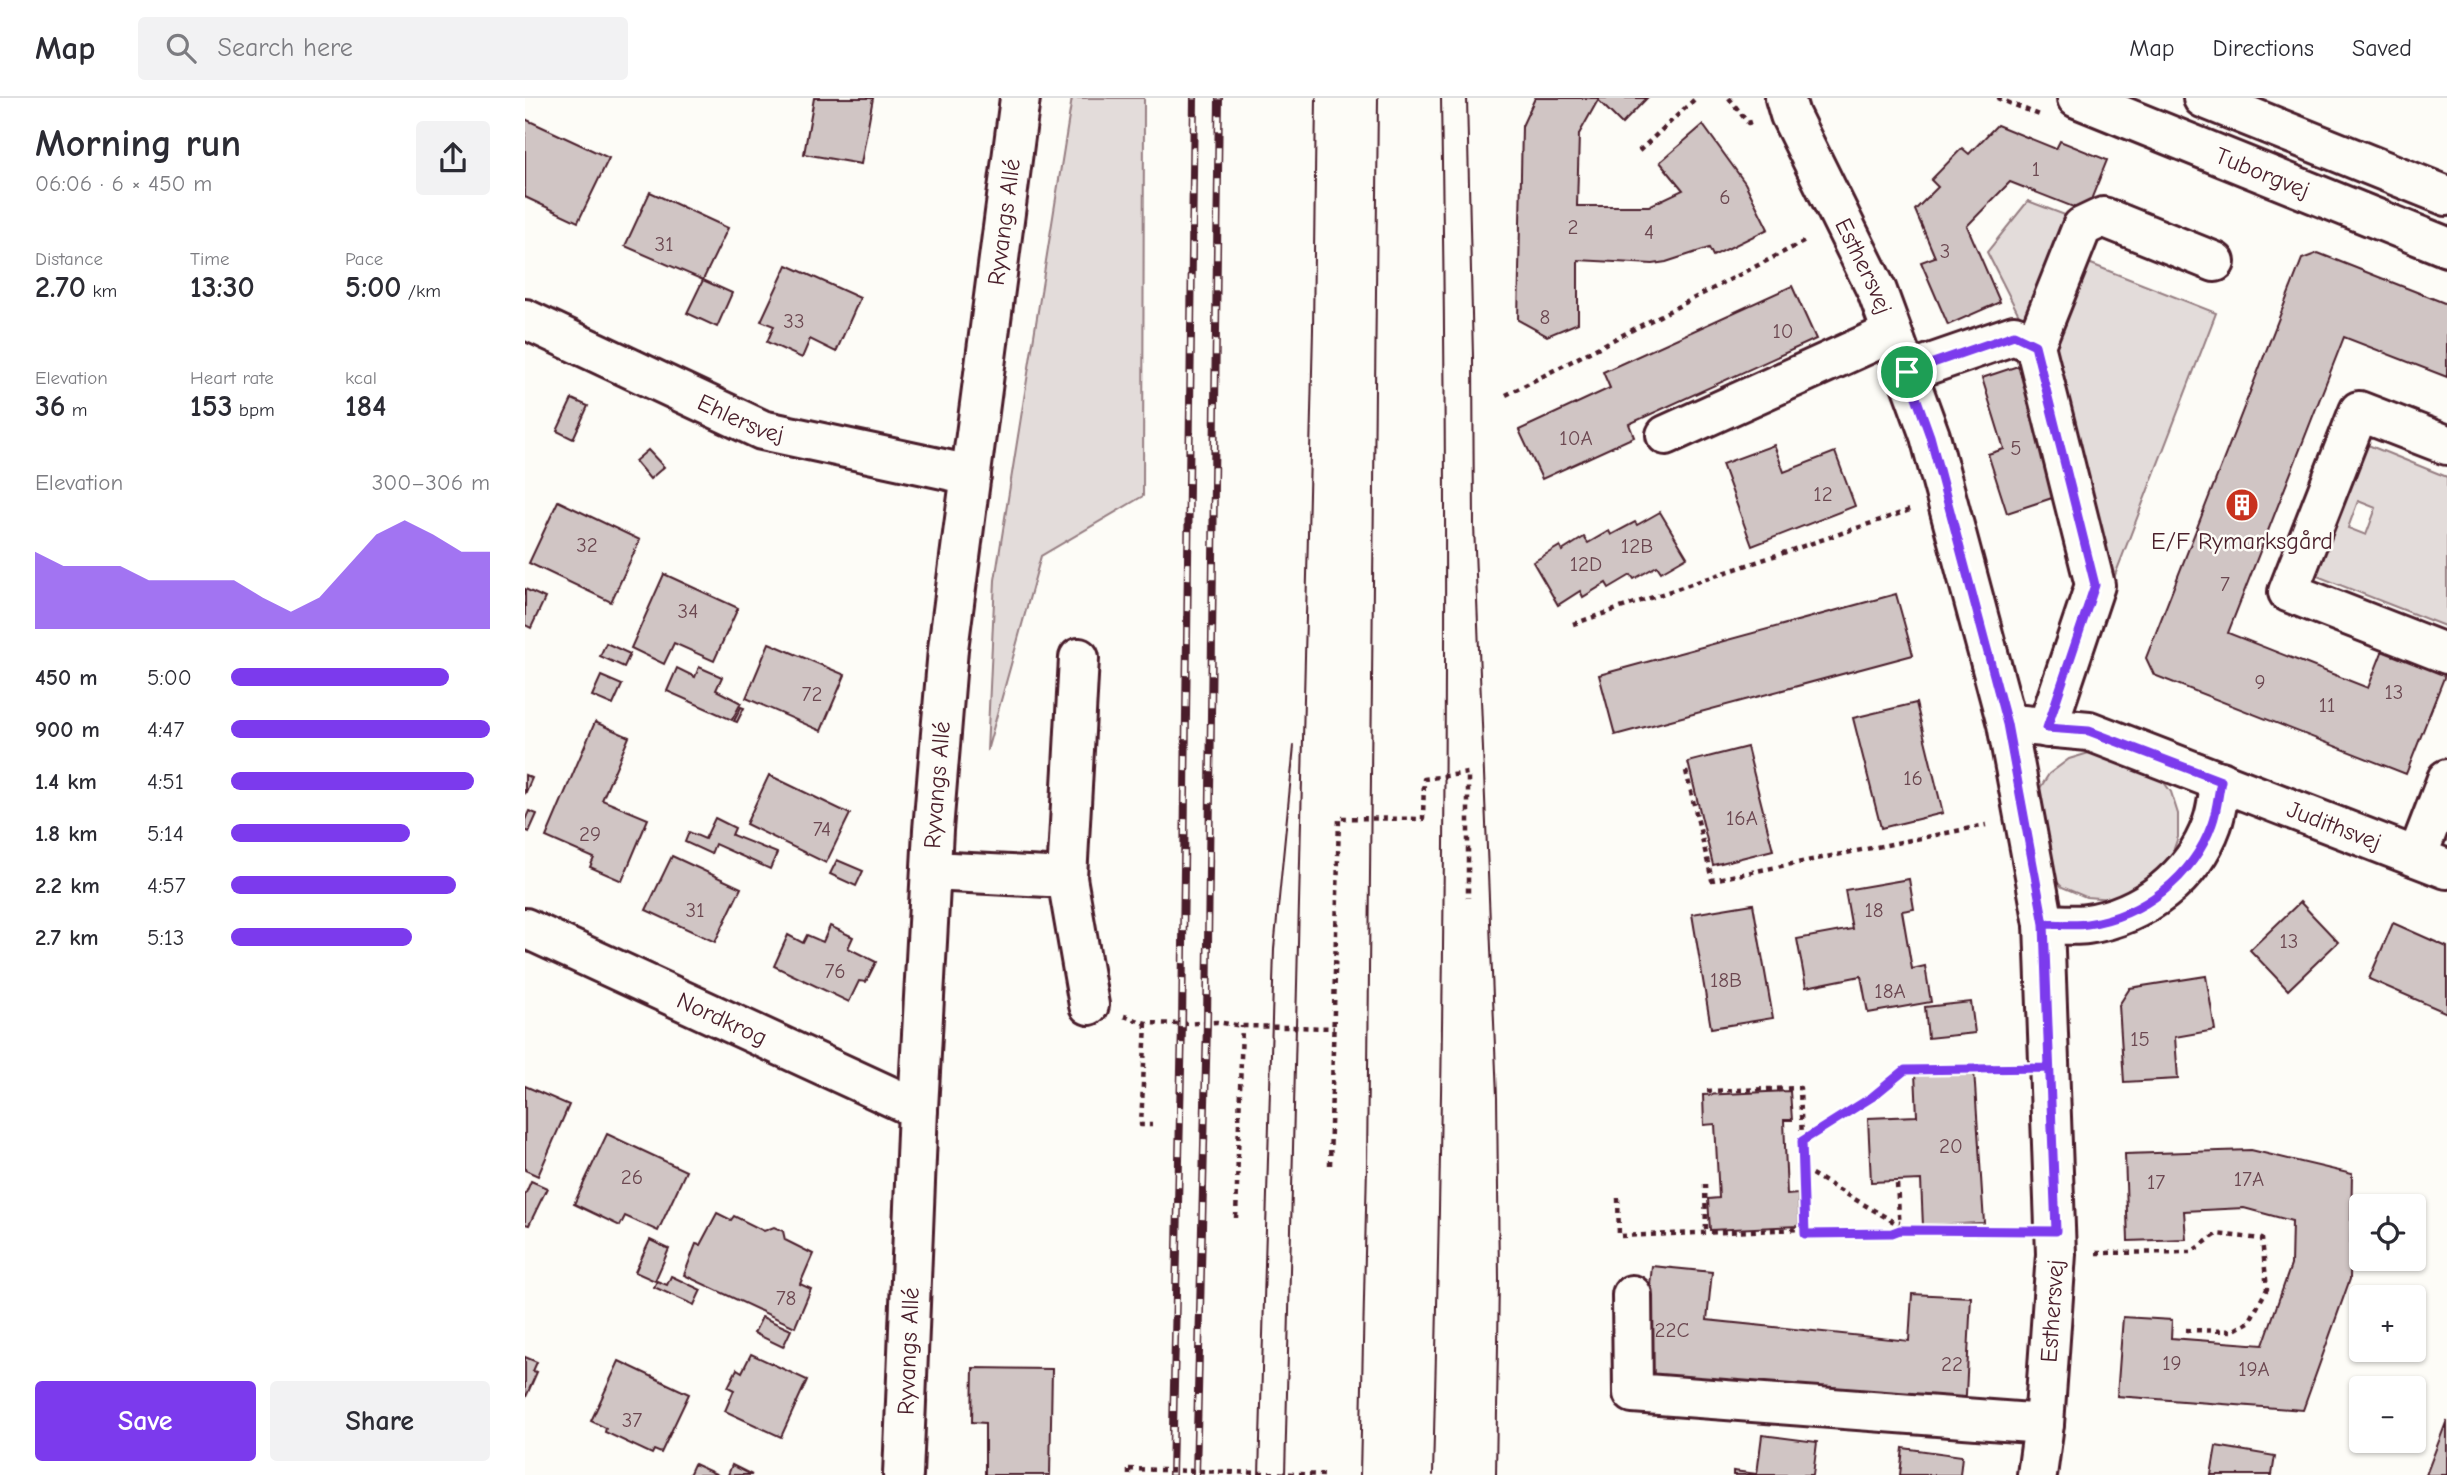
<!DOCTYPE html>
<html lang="en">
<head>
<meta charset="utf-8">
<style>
	:root { --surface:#fff; --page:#f2f2f3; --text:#2b2b33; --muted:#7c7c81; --line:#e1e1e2; --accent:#7c3aed }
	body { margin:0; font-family:"Comic Neue",sans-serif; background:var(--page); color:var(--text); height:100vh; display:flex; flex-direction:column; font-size:26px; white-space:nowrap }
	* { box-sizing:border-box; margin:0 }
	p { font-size:23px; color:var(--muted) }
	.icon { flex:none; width:38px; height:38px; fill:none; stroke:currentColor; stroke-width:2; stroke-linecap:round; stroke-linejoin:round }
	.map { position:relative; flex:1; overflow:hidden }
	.drawer { display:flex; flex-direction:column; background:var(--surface); width:525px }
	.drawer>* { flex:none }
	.fabs { position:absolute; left:1824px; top:1096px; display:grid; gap:14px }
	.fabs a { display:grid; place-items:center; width:77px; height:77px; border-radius:7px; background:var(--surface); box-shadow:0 2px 5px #0004; font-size:35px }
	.pin { position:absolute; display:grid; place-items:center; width:60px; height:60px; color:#fff; margin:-30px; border:4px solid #fff; border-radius:50%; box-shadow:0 2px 7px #0007 }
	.round { display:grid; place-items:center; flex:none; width:74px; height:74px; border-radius:7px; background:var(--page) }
	.summary { display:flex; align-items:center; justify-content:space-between; height:119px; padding:0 35px }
	h1 { font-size:38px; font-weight:700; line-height:52px }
	.metrics { display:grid; grid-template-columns:repeat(3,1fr); gap:10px; height:119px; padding:7px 35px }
	.metrics div { display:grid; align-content:center }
	.metrics b { font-size:30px; font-weight:700 }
	.metrics small { font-size:19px; font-weight:400 }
	.metrics p { font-size:19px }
	.chart { height:196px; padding:14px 35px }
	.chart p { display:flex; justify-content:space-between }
	.chart svg { width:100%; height:126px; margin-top:7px; fill:var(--accent); opacity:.7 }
	.primary-button { display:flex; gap:14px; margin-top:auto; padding:14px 35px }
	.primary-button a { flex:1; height:80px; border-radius:7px; background:var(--accent); color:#fff; font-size:28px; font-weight:700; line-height:80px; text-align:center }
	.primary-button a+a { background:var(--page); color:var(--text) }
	ul { padding:0 35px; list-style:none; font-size:23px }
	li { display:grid; grid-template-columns:112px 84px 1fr; align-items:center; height:52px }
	li i { height:18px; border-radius:9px; background:var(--accent) }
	header { display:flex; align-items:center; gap:42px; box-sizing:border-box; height:98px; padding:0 35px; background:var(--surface); border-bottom:2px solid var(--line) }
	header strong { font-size:33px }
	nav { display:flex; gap:38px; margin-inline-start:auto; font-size:24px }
	.search { width:490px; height:63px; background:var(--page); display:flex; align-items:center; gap:18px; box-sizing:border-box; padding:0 24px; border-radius:7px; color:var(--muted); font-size:26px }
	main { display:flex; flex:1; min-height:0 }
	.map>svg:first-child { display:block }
	.green { fill:#e3dcda; stroke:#967e82; stroke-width:2; fill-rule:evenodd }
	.building { fill:#d0c5c4; stroke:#4a1f2b; stroke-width:2 }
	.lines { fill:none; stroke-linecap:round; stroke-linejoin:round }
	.minor-casing { stroke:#4a1f2b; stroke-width:44 }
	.path { stroke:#4a1f2b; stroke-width:4.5; stroke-dasharray:5 5; stroke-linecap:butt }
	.minor { stroke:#fdfcf7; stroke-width:38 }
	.tram { stroke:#4a1f2b; stroke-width:2 }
	.rail-casing { stroke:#4a1f2b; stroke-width:8 }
	.rail { stroke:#fdfcf7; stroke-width:5; stroke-dasharray:16; stroke-linecap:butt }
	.path-bridge { stroke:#4a1f2b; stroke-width:4.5; stroke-dasharray:5 5; stroke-linecap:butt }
	.route-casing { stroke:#fff; stroke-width:14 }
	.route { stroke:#7c3aed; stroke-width:9 }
	.labels { text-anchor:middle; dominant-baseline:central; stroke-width:5; stroke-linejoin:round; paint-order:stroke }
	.number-label { font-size:21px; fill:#6c4851 }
	.street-label { font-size:24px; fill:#4a1f2b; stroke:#fdfcf7 }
	.poi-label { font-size:24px; fill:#4a1f2b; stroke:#fdfcf7 }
</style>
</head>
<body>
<header>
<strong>Map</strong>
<div class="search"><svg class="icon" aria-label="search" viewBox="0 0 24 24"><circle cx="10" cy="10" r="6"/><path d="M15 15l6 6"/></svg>Search here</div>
<nav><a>Map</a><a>Directions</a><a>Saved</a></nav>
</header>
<main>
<section class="drawer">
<div class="summary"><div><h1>Morning run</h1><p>06:06 · 6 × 450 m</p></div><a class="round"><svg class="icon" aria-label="share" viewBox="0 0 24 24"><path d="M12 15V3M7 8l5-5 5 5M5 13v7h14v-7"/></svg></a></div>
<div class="metrics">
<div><p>Distance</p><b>2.70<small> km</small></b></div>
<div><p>Time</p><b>13:30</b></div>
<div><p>Pace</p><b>5:00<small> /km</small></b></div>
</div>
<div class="metrics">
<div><p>Elevation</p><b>36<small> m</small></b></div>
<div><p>Heart rate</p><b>153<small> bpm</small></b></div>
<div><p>kcal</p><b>184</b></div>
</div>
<div class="chart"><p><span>Elevation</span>300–306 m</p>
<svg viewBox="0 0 160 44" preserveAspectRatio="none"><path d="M0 44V17L10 22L20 22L30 22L40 27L50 27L60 27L70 27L80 33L90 38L100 33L110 22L120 11L130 6L140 11L150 17L160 17V44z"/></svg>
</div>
<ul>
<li><b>450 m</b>5:00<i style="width:84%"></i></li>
<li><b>900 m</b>4:47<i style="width:100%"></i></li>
<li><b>1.4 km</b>4:51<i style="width:94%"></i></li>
<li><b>1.8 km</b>5:14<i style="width:69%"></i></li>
<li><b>2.2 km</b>4:57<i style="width:87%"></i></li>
<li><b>2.7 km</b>5:13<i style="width:70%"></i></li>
</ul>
<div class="primary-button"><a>Save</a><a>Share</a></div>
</section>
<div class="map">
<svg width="1922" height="1377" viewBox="0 0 1922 1377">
	<rect width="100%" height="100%" fill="#fdfcf7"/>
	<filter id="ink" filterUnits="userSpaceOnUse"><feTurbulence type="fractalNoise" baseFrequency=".0143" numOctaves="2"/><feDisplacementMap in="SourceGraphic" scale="14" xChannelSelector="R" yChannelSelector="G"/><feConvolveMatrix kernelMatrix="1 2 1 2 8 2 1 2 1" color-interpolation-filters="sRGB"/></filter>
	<g filter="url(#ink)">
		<!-- green -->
		<g class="green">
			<path d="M 547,0 L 619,0 L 618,398 L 516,458 L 462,653 L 470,482 Z"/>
			<path d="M 1503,103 L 1548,120 L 1499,227 L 1462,154 Z"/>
			<path d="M 1561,164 L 1691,215 L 1582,498 L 1522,264 Z"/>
			<path d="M 1838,345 L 1922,379 L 1922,529 L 1787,476 ZM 1833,403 L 1851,410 L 1841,437 L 1823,430 Z"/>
			<path d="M 1567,654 L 1632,675 L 1646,694 L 1653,716 L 1653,739 L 1645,762 L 1631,781 L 1587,801 L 1561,799 L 1537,789 L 1519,771 L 1510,698 L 1524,676 L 1544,661 Z"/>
		</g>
		<!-- building -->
		<g class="building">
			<path d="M 289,0 L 348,0 L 336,66 L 279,56 Z"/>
			<path d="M 1010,0 L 1122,0 L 1097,26 L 1073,2 L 1054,36 L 1052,108 L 1124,108 L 1158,92 L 1135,64 L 1178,27 L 1220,85 L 1243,131 L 1188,158 L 1184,150 L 1141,164 L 1128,166 L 1053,162 L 1053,225 L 1022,238 L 993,222 L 997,28 Z"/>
			<path d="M 0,21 L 84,60 L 53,124 L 0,99 Z"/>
			<path d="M 1472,27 L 1531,51 L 1535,43 L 1582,62 L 1561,114 L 1485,84 L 1442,128 L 1475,204 L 1423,227 L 1396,164 L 1410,159 L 1390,112 L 1413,89 L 1406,82 L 1437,50 L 1444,56 Z"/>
			<path d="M 125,94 L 203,130 L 178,182 L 100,148 Z"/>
			<path d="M 1793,155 L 1922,206 L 1922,279 L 1819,239 L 1703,535 L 1843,590 L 1861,544 L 1922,572 L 1881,676 L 1629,577 L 1621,560 L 1777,161 Z"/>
			<path d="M 262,167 L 335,200 L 311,254 L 285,241 L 277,260 L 242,244 L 249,228 L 236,223 Z"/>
			<path d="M 178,182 L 207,195 L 192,229 L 162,215 Z"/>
			<path d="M 1267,188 L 1291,241 L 1104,326 L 1109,339 L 1017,381 L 994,332 L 1085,290 L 1078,274 Z"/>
			<path d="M 1505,264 L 1536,397 L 1482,415 L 1463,356 L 1479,351 L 1457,280 Z"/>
			<path d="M 47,301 L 63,308 L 48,341 L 32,333 Z"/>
			<path d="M 1249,347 L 1259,374 L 1310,354 L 1330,408 L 1227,448 L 1197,366 Z"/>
			<path d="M 123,352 L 139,369 L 125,381 L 110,363 Z"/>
			<path d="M 33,403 L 115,442 L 86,504 L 4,465 Z"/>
			<path d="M 1135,414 L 1162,459 L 1136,474 L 1132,468 L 1109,481 L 1106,477 L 1084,490 L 1081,485 L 1058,499 L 1055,493 L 1033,507 L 1008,464 L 1035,448 L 1037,453 L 1059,439 L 1063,445 L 1084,433 L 1086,437 L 1110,424 L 1112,427 Z"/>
			<path d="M 139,476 L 213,510 L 189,563 L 149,545 L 139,566 L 106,550 Z"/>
			<path d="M 0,491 L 20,500 L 6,530 L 0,527 Z"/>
			<path d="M 1371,496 L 1388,557 L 1090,637 L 1074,577 Z"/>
			<path d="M 81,545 L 105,556 L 99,569 L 75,558 Z"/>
			<path d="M 244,545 L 320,577 L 296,633 L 221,600 Z"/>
			<path d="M 174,569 L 197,579 L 191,592 L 216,605 L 207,622 L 142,593 L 152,570 L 170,579 Z"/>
			<path d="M 76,578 L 97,587 L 88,607 L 67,598 Z"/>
			<path d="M 1391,605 L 1418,715 L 1356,730 L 1328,620 Z"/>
			<path d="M 216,609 L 219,610 L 212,624 L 209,623 Z"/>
			<path d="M 70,624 L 104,639 L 77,702 L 123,721 L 97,783 L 65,769 L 69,760 L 21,739 Z"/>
			<path d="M 1222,649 L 1248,752 L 1188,767 L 1163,664 Z"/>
			<path d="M 0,677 L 7,680 L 0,696 Z"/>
			<path d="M 244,677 L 325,716 L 301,765 L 221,726 Z"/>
			<path d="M 4,713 L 12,716 L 4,734 L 0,732 L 0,722 Z"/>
			<path d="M 190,720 L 210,730 L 207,737 L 252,755 L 245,771 L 190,746 L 186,756 L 160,744 L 164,734 L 180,741 Z"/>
			<path d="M 147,758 L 216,790 L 190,844 L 121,812 Z"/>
			<path d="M 312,762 L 338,773 L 331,788 L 305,776 Z"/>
			<path d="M 1384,781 L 1389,811 L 1377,813 L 1387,871 L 1400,868 L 1406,904 L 1343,915 L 1336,878 L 1281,889 L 1272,841 L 1327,831 L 1320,792 Z"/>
			<path d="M 1775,804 L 1813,844 L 1763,892 L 1725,852 Z"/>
			<path d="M 1228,806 L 1248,920 L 1186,930 L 1167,816 Z"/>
			<path d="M 1868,825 L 1922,849 L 1922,915 L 1844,881 Z"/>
			<path d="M 305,828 L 328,839 L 323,850 L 351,864 L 341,884 L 334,883 L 324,904 L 249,868 L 263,837 L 278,845 L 282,837 L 298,844 Z"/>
			<path d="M 1681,878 L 1690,932 L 1650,939 L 1653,981 L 1599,984 L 1594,907 L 1605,890 Z"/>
			<path d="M 1446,904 L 1450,935 L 1403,940 L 1400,909 Z"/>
			<path d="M 1449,972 L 1459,1125 L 1398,1128 L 1396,1082 L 1346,1084 L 1343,1020 L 1392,1018 L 1390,975 Z"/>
			<path d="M 0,988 L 44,1007 L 13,1078 L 0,1072 Z"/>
			<path d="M 1265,993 L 1267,1022 L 1259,1022 L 1262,1097 L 1273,1096 L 1274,1128 L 1185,1132 L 1183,1101 L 1194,1100 L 1190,1026 L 1179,1027 L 1178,997 Z"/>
			<path d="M 82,1036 L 161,1073 L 133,1133 L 100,1118 L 95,1128 L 49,1106 Z"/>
			<path d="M 1726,1052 L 1827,1076 L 1825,1181 L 1778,1312 L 1592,1298 L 1598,1219 L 1647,1222 L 1646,1240 L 1738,1247 L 1766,1167 L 1767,1123 L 1719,1110 L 1659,1113 L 1661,1141 L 1603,1143 L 1600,1056 Z"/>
			<path d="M 6,1083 L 22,1090 L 4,1127 L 0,1126 L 0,1097 Z"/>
			<path d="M 192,1115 L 206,1122 L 209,1118 L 239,1133 L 249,1129 L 258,1133 L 260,1142 L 288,1156 L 275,1186 L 286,1191 L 270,1229 L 159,1177 L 171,1146 L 175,1147 Z"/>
			<path d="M 125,1142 L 144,1151 L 130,1183 L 110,1174 Z"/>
			<path d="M 1127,1168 L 1187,1174 L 1182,1222 L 1384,1243 L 1387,1196 L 1446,1199 L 1440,1315 L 1116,1276 Z"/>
			<path d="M 146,1178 L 176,1192 L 169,1207 L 129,1189 L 132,1183 L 142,1187 Z"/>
			<path d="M 237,1219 L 266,1232 L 258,1249 L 229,1235 Z"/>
			<path d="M 226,1256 L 282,1282 L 256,1339 L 200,1313 L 209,1292 L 203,1289 L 212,1271 L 217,1274 Z"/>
			<path d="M 0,1259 L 12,1264 L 8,1273 L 12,1274 L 0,1301 Z"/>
			<path d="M 94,1263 L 164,1296 L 136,1355 L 129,1352 L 127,1356 L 80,1334 L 81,1330 L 66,1323 Z"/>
			<path d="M 448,1270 L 527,1271 L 525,1377 L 460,1377 L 460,1325 L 447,1324 Z"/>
			<path d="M 1922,1322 L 1922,1377 L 1901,1377 Z"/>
			<path d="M 1237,1337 L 1292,1344 L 1288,1377 L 1208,1377 L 1208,1373 L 1232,1376 Z"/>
			<path d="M 1691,1348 L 1750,1358 L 1747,1377 L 1686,1377 Z"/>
			<path d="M 1378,1350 L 1437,1358 L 1435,1377 L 1375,1377 Z"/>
			<path d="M 169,1366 L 193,1377 L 164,1377 Z"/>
			<path d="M 207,1367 L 227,1377 L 203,1377 Z"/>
		</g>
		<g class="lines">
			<defs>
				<g id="minor">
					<path id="s1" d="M 1260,0 L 1265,17 L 1352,193 L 1405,338 L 1482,626 L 1519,826 L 1531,1156 L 1519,1326 L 1512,1377"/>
					<path id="s2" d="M 1552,0 L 1922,149"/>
					<path d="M 1678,0 L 1922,98"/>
					<path id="s3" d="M 0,221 L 237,332 L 446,377"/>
					<path d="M 1382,274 L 1489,237 L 1510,247"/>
					<path d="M 1141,337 L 1367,235"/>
					<path d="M 1922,347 L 1834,313 L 1763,494 L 1922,556"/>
					<path id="s4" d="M 1498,627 L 1564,633 L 1922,771"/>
					<path d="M 1522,630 L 1570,487 L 1510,247 L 1557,129 L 1578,119 L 1690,164"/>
					<path d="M 1892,759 L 1922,681"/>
					<path d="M 406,773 L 542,780 L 564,907"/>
					<path d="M 542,780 L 554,560"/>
					<path d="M 1519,826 C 1533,826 1549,828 1562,826 C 1618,818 1668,779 1687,726 C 1692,713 1693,697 1696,683"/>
					<path id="s5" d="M 0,830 L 393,1011"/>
					<path d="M 1107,1197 L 1108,1295 L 1519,1326"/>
					<path id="s6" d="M 378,1377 L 393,1011 L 408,732 L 423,551 L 495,0"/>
				</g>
			</defs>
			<!-- minor casing -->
			<use href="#minor" class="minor-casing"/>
			<!-- path -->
			<g class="path">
				<path d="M 1204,0 L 1223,25 L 1226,24"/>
				<path d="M 1472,0 L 1517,18"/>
				<path d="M 1114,53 L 1171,0"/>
				<path d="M 981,297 L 1282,142"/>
				<path d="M 1048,526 L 1385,412"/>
				<path d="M 1161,673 L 1187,782 L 1461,727"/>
				<path d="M 599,918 L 621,925 L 657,926 L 692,924 L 717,928 L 809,930"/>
				<path d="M 621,925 L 616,1027 L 627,1027"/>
				<path d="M 1485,971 L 1380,972 L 1347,999 L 1277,1043 L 1279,1131 L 1280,1136 L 1367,1135 L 1375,1132 L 1493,1132"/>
				<path d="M 1182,993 L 1275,990 L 1277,1042"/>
				<path d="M 805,1067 L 814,720 L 898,721 L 899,681 L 943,675 L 943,800"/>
				<path d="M 1278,1071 L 1369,1124 L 1375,1125"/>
				<path d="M 1180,1086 L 1181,1134"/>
				<path d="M 1372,1086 L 1375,1132"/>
				<path d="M 1093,1100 L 1094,1138 L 1279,1131"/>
				<path d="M 711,1120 L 717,928"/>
				<path d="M 1571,1155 L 1666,1154 L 1692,1136 L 1737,1141 L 1742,1191 L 1724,1224 L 1707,1233 L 1660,1232"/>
				<path d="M 604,1377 L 604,1371"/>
				<path d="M 706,1377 L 706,1375"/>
			</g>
			<!-- minor -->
			<use href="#minor" class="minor"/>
			<!-- tram -->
			<g class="tram">
				<path d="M 942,0 L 948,259 L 949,427 L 972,999 L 974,1181 L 971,1377"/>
				<path d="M 734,1377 L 749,851 L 769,648"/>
				<path d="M 760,1377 L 788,232 L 791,0"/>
				<path d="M 835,1377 L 842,1067 L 853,0"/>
				<path d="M 908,1377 C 920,918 924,459 916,0"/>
			</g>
			<defs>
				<g id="rail">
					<path d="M 647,1377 L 657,926 L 669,0"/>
					<path d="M 671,1377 L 682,924 L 694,0"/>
				</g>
			</defs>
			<!-- rail casing -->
			<use href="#rail" class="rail-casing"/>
			<!-- rail -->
			<use href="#rail" class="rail"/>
			<!-- path-bridge -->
			<path class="path-bridge" d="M 604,1371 L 803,1377"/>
		</g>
	</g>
	<g class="lines" filter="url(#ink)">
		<defs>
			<path id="route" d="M 1382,274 L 1405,338 L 1482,626 L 1519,826 L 1524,970 L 1380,972 L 1347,999 L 1277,1043 L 1280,1136 L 1367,1135 L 1375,1132 L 1531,1133 L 1519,826 C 1533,826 1549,828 1562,826 C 1618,818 1668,779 1687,726 C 1692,713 1693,697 1696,683 L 1564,633 L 1522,630 L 1570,487 L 1510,247 L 1489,237 L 1382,274"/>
		</defs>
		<!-- route casing -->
		<use href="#route" class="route-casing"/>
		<!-- route -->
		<use href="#route" class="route"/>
	</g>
	<!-- icons -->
	<defs>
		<symbol id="building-disc" viewBox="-11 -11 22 22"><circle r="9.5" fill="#c8321e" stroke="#fdfcf7"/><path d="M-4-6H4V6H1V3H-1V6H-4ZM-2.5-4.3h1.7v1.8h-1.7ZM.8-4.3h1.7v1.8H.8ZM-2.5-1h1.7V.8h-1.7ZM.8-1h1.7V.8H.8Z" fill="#fff"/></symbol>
	</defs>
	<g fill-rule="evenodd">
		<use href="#building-disc" x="1698" y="388" width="38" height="38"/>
	</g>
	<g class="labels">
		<!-- number labels -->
		<g class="number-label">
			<text x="1511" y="71">1</text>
			<text x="1200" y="99">6</text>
			<text x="1048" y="129">2</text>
			<text x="1124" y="134">4</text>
			<text x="139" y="146">31</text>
			<text x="1420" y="153">3</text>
			<text x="1020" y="219">8</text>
			<text x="269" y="223">33</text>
			<text x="1258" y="233">10</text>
			<text x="1051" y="340">10A</text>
			<text x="1491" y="350">5</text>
			<text x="1298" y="396">12</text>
			<text x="62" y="447">32</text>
			<text x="1112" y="448">12B</text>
			<text x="1061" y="466">12D</text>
			<text x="1700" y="486">7</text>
			<text x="163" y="513">34</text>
			<text x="1735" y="584">9</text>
			<text x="1869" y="594">13</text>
			<text x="287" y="596">72</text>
			<text x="1802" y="607">11</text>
			<text x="1388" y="680">16</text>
			<text x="1217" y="720">16A</text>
			<text x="297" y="731">74</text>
			<text x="65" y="736">29</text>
			<text x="170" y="812">31</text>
			<text x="1349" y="812">18</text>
			<text x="1764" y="843">13</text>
			<text x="310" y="873">76</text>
			<text x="1201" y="882">18B</text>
			<text x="1365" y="893">18A</text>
			<text x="1615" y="941">15</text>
			<text x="1426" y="1048">20</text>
			<text x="107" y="1079">26</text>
			<text x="1724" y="1081">17A</text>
			<text x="1631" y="1084">17</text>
			<text x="261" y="1200">78</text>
			<text x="1147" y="1232">22C</text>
			<text x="1647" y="1265">19</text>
			<text x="1427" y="1266">22</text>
			<text x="1729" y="1271">19A</text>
			<text x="107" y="1322">37</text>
		</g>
		<!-- street labels -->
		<g class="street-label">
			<text stroke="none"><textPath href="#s2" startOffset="200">Tuborgvej</textPath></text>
			<text stroke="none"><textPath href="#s6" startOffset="1258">Ryvangs Allé</textPath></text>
			<text stroke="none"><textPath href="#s1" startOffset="186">Esthersvej</textPath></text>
			<text stroke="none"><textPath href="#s3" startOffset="238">Ehlersvej</textPath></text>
			<text stroke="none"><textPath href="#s6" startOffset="691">Ryvangs Allé</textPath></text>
			<text stroke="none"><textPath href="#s4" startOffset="329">Judithsvej</textPath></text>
			<text stroke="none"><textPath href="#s5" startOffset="217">Nordkrog</textPath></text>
			<text transform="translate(1527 1213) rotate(-86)">Esthersvej</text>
			<text stroke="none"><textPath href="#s6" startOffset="124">Ryvangs Allé</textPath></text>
		</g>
		<!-- poi labels -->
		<g class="poi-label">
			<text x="1717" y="443">E/F Rymarksgård</text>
		</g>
	</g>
</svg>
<div class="fabs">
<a><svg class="icon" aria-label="locate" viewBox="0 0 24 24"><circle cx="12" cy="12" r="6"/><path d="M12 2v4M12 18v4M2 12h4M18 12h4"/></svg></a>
<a>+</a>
<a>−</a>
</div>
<div class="pin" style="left:1382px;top:274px;background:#1e9e55"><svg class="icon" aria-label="arrive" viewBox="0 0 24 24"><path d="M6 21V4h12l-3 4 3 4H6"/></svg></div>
</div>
</main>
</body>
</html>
